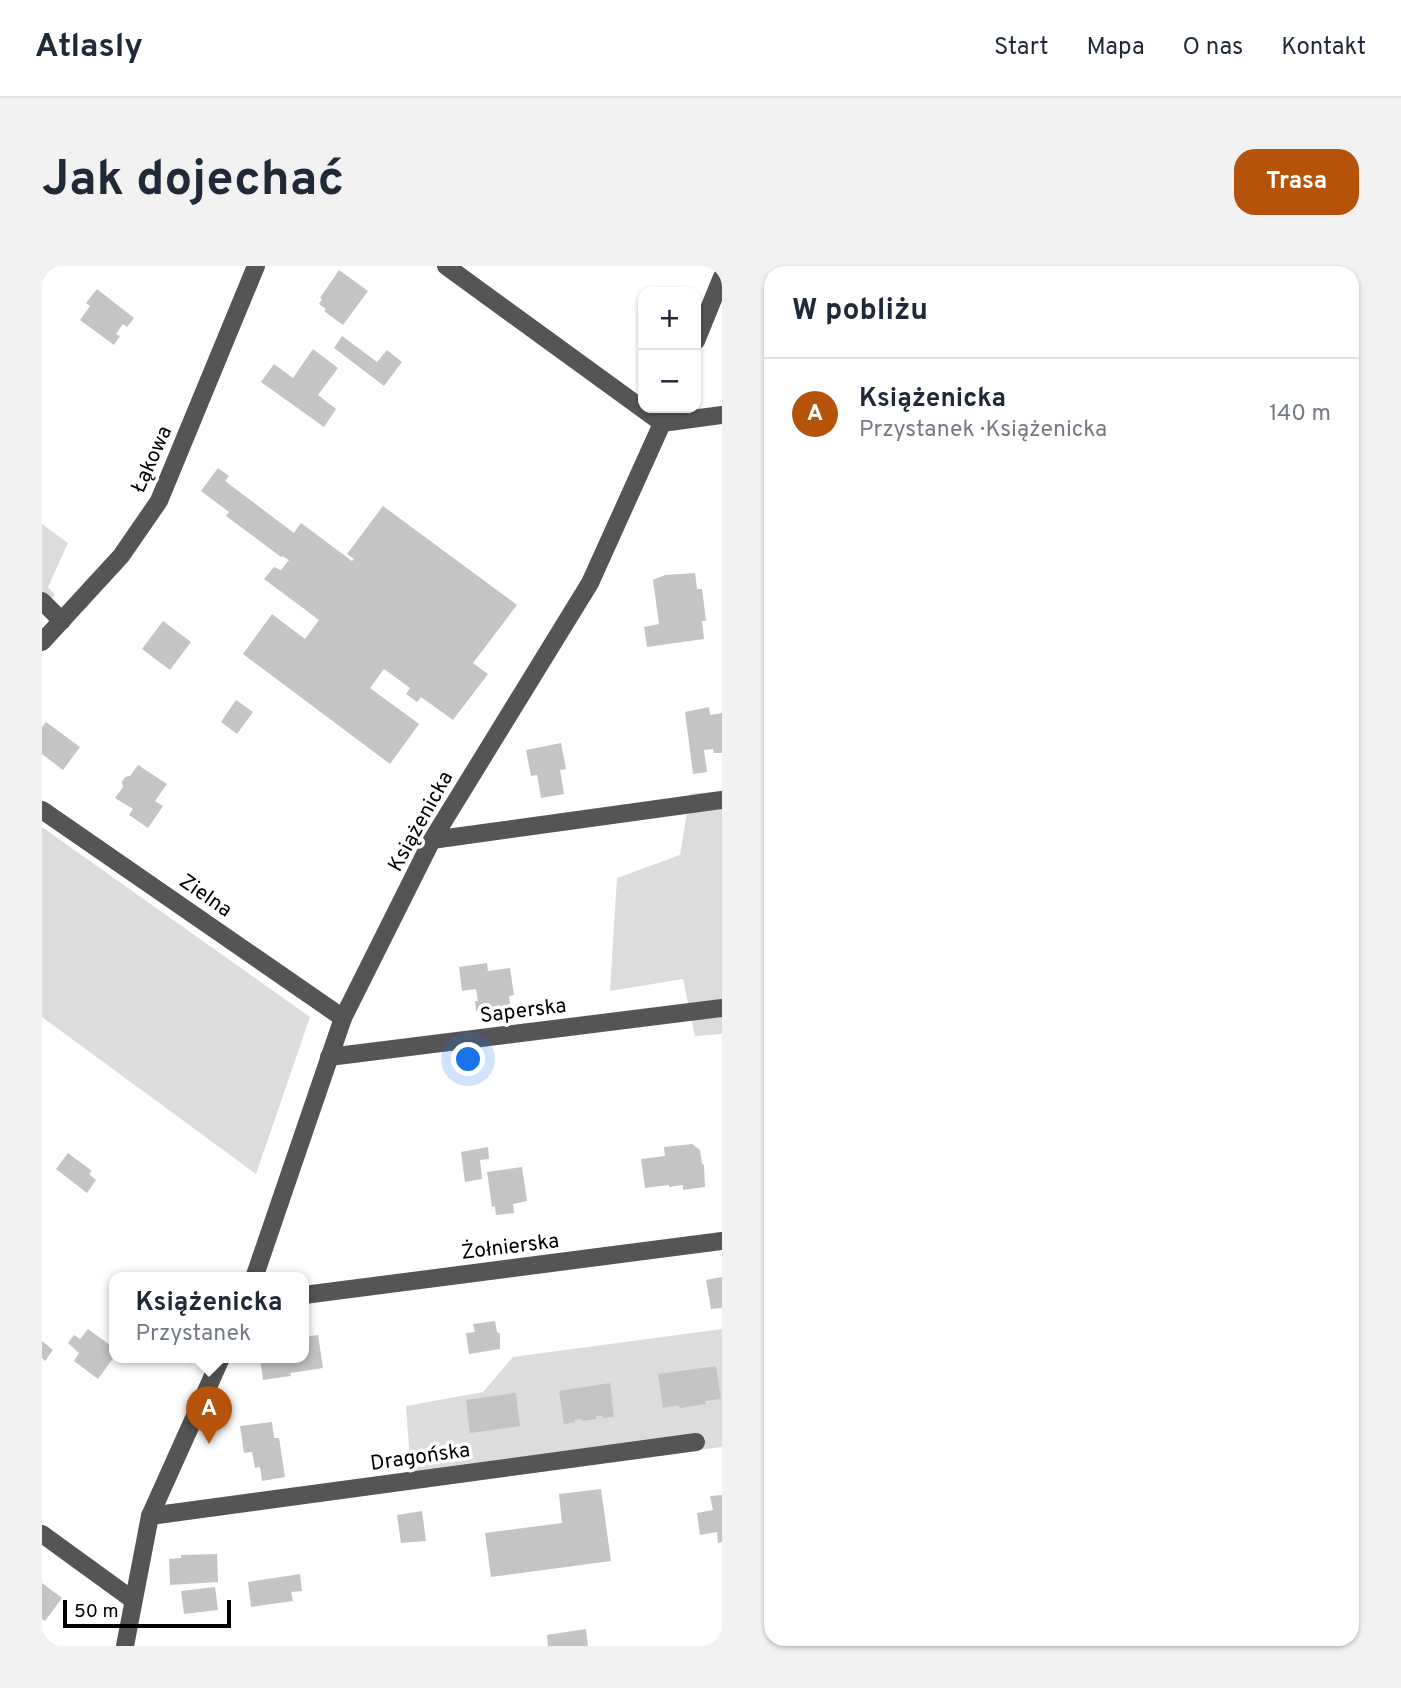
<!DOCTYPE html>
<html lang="pl">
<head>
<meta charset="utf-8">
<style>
  body { margin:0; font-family:Overpass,sans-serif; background:#f2f2f3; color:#1f2937 }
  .controls { position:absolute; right:21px; top:21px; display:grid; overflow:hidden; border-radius:14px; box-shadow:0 2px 5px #0004 }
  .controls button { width:63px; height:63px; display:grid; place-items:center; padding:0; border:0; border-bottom:2px solid #e0e1e3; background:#fff; color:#1f2937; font:35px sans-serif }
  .scale { position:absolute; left:21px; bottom:18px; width:168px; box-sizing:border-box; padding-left:7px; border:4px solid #000; border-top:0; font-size:19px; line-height:24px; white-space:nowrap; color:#000; -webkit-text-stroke:5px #fff; paint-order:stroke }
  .you { position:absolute; left:427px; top:794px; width:24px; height:24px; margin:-18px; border:5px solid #fff; border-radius:50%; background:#1a73e8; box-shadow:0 0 0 10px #1a73e833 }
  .badge { display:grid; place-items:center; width:46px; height:46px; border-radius:50%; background:#b45309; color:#fff; font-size:23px; font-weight:700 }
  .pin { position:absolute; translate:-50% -58px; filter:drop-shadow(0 2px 4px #0008) }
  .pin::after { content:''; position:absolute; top:37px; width:24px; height:21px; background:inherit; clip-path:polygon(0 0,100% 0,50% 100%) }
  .popup { position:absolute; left:67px; top:1006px; width:200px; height:91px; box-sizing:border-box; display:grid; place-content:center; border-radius:14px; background:#fff; filter:drop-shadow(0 2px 5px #0005); font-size:23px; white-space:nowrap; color:#747a83 }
  .popup b { font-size:26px; color:#1f2937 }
  .popup::after { content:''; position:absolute; left:50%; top:100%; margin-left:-14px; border:14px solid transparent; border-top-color:#fff }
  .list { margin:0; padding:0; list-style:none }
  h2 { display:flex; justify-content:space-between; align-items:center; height:91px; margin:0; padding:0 28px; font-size:30px }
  h2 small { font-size:23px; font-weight:400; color:#747a83 }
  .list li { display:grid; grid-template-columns:46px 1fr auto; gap:21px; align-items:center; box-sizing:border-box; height:112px; padding:0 28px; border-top:2px solid #e0e1e3 }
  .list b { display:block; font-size:26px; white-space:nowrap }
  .list p { margin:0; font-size:23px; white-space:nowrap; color:#747a83 }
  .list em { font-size:23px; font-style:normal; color:#747a83 }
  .map { position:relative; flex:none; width:680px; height:1380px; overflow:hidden; border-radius:21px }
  header { display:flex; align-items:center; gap:42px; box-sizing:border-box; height:98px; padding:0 35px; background:#fff; border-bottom:2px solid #e0e1e3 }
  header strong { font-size:33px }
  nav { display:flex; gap:38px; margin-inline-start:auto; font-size:24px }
  .intro { display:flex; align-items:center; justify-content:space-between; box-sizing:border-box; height:168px; padding:0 42px }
  h1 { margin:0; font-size:49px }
  .button { padding:18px 32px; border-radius:21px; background:#b45309; color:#fff; font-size:24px; font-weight:700 }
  main { display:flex; gap:42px; padding:0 42px }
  aside { flex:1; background:#fff; border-radius:21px; box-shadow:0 2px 5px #0004 }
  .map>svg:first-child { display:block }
  .green { fill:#dcdcdc }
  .building { fill:#c4c4c4 }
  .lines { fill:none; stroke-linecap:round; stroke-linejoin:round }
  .minor { stroke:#555; stroke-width:18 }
  .labels { text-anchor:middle; stroke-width:7; stroke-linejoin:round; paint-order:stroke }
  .street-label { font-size:21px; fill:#000; stroke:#fff }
</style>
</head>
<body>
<header>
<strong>Atlasly</strong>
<nav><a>Start</a><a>Mapa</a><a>O nas</a><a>Kontakt</a></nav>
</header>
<div class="intro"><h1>Jak dojechać</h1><a class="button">Trasa</a></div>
<main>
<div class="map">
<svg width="680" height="1380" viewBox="0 0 680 1380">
  <rect width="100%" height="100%" fill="#fff"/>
  <g class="green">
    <polygon points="0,258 26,277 6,321 13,329 0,343"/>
    <polygon points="680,525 680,768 653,770 641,713 568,725 575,612 638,589 648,528"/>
    <polygon points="0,561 268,751 214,908 0,751"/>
    <polygon points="680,1063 680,1181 370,1222 364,1140 441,1126 471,1091"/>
  </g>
  <g class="building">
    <polygon points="297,4 326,25 301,59 282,45 284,43 277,38 280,33 278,32"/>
    <polygon points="55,23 92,52 85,61 81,58 74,68 78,70 72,79 38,54 48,40 44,37"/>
    <polygon points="300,70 335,96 345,84 360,96 342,120 292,82"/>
    <polygon points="271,83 296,102 276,129 294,143 282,161 219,116 232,98 251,112"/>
    <polygon points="176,202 187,210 183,215 252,267 259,257 310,295 312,293 305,288 341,240 475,339 431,397 446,408 411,454 379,431 375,436 364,428 368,422 342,403 328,422 377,458 348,498 201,388 230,348 263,373 277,354 222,313 232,301 239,304 247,294 240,290 239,291 184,250 187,246 159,225"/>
    <polygon points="653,307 655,323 660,323 664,355 660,355 662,373 605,381 602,361 617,358 611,314 623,309"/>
    <polygon points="121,355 149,376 128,404 100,383"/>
    <polygon points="194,434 211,446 195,468 179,456"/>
    <polygon points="667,441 668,449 680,447 680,487 672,487 671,483 662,484 665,506 651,508 643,446"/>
    <polygon points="4,456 38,481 21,504 0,488 0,461"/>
    <polygon points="519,477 524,503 518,504 522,528 499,532 495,509 489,510 484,484"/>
    <polygon points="96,499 125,518 113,535 121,540 106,562 87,549 91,543 73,532 81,521 80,516 83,511 88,510"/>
    <polygon points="445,697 446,705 468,702 472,729 467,730 469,744 447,747 447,743 434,745 433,735 436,735 434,723 420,725 417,701"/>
    <polygon points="650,878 658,884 660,898 662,899 663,921 641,924 641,919 627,921 627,919 603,922 599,893 623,890 622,881"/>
    <polygon points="446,881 447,893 438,894 440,913 423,916 419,886"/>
    <polygon points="26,887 50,905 47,908 54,914 45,927 14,903"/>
    <polygon points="480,901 485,935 471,938 472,947 454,949 453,940 450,941 445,906"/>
    <polygon points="680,1011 680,1042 669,1043 664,1014"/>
    <polygon points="453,1055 455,1066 458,1068 458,1083 427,1088 424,1067 433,1066 431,1058"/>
    <polygon points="46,1063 72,1082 72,1091 56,1113 32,1095 37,1087 26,1077 32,1069 38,1073"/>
    <polygon points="276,1069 281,1102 248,1107 249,1110 221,1114 218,1092 262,1092 262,1071"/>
    <polygon points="0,1075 11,1084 3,1095 0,1092"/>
    <polygon points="674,1100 679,1133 663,1135 664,1138 638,1142 637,1139 621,1142 616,1108"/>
    <polygon points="568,1117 572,1151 561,1152 561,1150 554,1150 555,1153 540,1155 540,1153 533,1154 533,1156 522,1158 517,1125"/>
    <polygon points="474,1127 478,1160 428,1167 424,1134"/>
    <polygon points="230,1156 232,1172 237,1172 243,1211 220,1215 218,1201 213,1202 210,1186 202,1187 198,1160"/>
    <polygon points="559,1223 569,1295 449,1311 443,1267 520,1257 517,1228"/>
    <polygon points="680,1229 680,1276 676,1277 675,1266 658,1269 655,1247 671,1244 668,1230"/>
    <polygon points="380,1245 384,1275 359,1277 355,1249"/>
    <polygon points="175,1288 176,1316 128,1319 127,1293 139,1292 139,1289"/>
    <polygon points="258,1308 260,1325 249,1326 251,1335 209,1341 206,1316"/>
    <polygon points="0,1317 20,1332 3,1355 0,1353"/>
    <polygon points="173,1321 176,1344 142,1348 139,1325"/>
    <polygon points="544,1363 546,1380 506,1380 505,1369"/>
  </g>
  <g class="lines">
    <g class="minor">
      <polyline points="404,0 620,157 680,149"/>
      <polyline points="654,75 680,11"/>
      <polyline points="0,335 20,355"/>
      <polyline points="0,376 79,290 117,235 214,0"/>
      <polyline points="0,544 301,752"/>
      <polyline points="390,574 680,534"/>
      <polyline points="287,791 680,742"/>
      <polyline points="212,1012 301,752 390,574 548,317 627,142"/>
      <polyline points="262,1029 680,975"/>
      <polyline points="108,1250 654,1176"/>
      <polyline points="0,1268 91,1334"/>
      <polyline points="83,1380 108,1250 179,1092"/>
    </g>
  </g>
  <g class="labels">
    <g class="street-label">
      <text transform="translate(109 193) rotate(-66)" y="7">Łąkowa</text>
      <text transform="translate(378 555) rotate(-61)" y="7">Książenicka</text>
      <text transform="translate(164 629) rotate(35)" y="7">Zielna</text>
      <text transform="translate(481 744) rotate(-7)" y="7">Saperska</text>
      <text transform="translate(468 980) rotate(-7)" y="7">Żołnierska</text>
      <text transform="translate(378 1190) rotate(-8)" y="7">Dragońska</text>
    </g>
  </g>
</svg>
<div class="controls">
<button>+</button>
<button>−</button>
</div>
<div class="scale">50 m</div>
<div class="you"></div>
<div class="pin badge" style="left:167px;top:1178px">A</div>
<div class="popup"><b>Książenicka</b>Przystanek</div>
</div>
<aside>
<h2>W pobliżu<small></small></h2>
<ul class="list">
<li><span class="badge">A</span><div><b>Książenicka</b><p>Przystanek · Książenicka</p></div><em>140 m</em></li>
</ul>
</aside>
</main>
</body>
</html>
